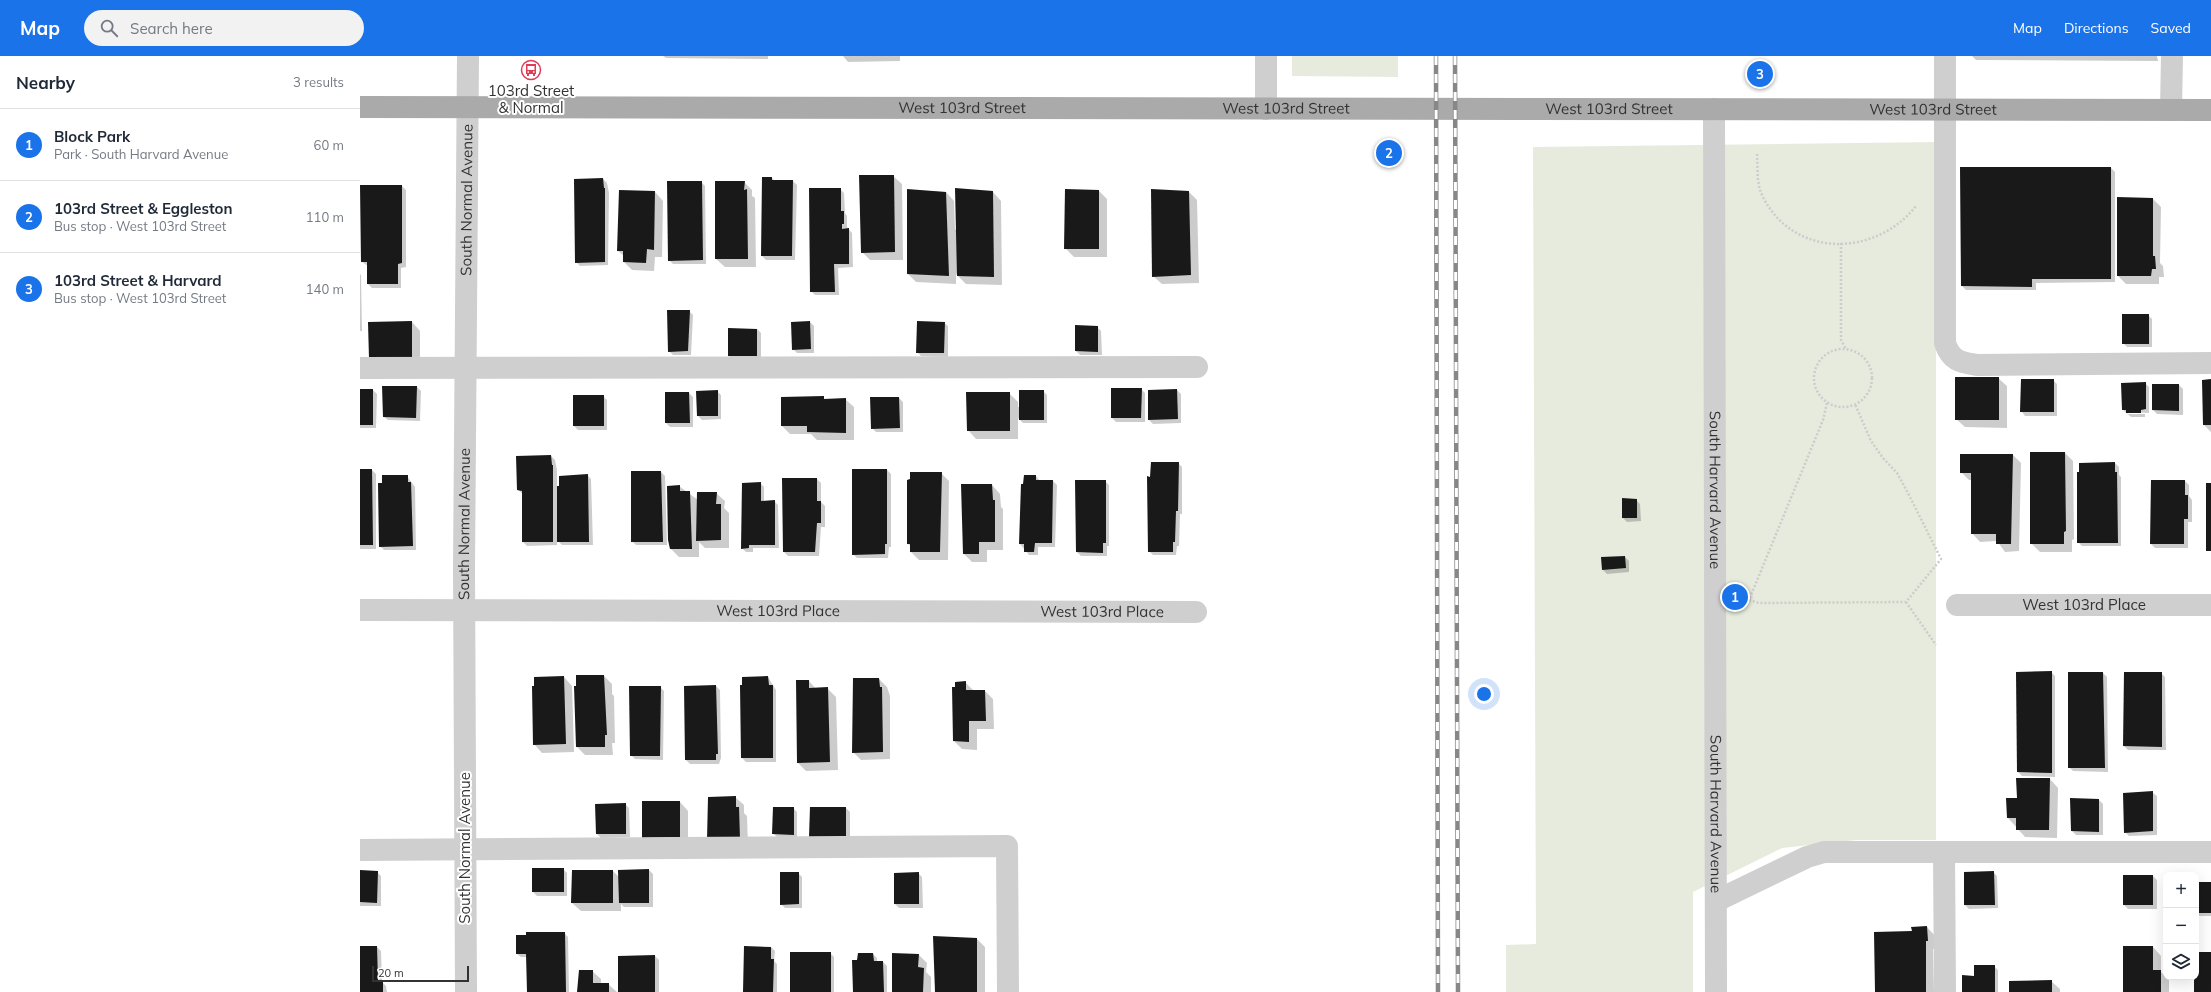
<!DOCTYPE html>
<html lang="en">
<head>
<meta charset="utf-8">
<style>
  body { margin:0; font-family:Mulish,sans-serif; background:#f2f2f3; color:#1f2937 }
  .controls { position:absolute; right:12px; bottom:12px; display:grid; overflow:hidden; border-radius:8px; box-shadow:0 4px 16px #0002 }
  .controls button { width:36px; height:36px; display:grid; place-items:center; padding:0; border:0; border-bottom:1px solid #e0e1e3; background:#fff; color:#1f2937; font:20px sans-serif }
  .scale { position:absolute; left:12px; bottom:10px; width:97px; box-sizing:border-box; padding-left:4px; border:2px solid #323232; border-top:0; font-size:11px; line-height:14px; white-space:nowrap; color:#323232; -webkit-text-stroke:3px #fff; paint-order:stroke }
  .you { position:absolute; left:1124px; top:638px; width:14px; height:14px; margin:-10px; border:3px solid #fff; border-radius:50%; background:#1a73e8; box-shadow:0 0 0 6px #1a73e833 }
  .badge { display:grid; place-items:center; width:26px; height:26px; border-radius:50%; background:#1a73e8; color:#fff; font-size:13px; font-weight:700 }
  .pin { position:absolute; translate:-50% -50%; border:2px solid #fff; box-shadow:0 1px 4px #0006 }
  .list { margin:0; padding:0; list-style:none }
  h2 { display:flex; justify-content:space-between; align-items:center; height:52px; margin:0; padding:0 16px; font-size:17px }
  h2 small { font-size:13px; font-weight:400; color:#747a83 }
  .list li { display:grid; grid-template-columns:26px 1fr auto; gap:12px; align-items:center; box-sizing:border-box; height:72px; padding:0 16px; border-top:1px solid #e0e1e3 }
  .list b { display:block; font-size:15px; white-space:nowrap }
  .list p { margin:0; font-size:13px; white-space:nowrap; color:#747a83 }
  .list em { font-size:13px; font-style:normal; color:#747a83 }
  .icon { flex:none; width:22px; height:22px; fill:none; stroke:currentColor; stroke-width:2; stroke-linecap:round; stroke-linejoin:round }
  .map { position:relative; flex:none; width:1851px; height:936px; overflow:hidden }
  header { display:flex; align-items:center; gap:24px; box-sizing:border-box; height:56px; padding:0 20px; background:#1a73e8; color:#fff }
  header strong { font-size:19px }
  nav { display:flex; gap:22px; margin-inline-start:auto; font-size:14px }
  .search { width:280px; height:36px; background:#f2f2f3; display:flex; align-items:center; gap:10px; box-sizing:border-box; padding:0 14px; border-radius:22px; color:#747a83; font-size:15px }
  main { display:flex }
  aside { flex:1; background:#fff }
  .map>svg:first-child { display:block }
  .green { fill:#e6ebde }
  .shadow { fill:#0003 }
  .building { fill:#191919 }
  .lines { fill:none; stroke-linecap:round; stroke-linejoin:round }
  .path { stroke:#ccc; stroke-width:2.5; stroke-dasharray:2 2; stroke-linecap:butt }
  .minor { stroke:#cfcfcf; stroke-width:22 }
  .major { stroke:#aaa; stroke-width:22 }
  .rail-casing { stroke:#878787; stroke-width:4.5 }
  .rail { stroke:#fff; stroke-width:3; stroke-dasharray:9; stroke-linecap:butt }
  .labels { text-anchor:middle; stroke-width:4; stroke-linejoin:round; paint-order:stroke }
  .poi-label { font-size:15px; fill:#323232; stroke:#fff }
  .street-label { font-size:15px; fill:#323232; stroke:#fff }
</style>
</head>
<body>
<header>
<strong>Map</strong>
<div class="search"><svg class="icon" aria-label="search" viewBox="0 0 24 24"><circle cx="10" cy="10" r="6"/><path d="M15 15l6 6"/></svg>Search here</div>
<nav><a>Map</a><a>Directions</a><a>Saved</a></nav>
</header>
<main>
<aside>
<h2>Nearby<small>3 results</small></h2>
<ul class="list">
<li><span class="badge">1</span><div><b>Block Park</b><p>Park · South Harvard Avenue</p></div><em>60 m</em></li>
<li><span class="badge">2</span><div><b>103rd Street &amp; Eggleston</b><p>Bus stop · West 103rd Street</p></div><em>110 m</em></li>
<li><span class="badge">3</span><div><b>103rd Street &amp; Harvard</b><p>Bus stop · West 103rd Street</p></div><em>140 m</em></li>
</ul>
</aside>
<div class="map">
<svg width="1851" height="936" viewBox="0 0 1851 936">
  <rect width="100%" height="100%" fill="#fff"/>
  <g class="green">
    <polygon points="932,0 1038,0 1038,21 932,20"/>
    <polygon points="1576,86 1576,784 1496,784 1422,792 1333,836 1333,936 1146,936 1146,889 1176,888 1173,91"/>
  </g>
  <g class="shadow">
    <polygon points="303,0 408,0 408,3 306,2"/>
    <polygon points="483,0 540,0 540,5 488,6"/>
    <polygon points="1612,0 1797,0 1798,5 1616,4"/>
    <polygon points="1751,112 1755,116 1755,226 1676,227 1676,234 1606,234 1602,230"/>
    <polygon points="533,120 542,128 543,204 510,204 502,196"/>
    <polygon points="412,122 415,125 433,125 437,129 435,204 406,204 402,200"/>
    <polygon points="243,123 247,127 249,137 248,209 220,210 216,206"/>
    <polygon points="341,126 345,130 346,208 313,208 309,204"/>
    <polygon points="384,126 392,134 392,140 395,142 396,211 365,211 356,203"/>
    <polygon points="42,130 46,134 46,211 41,212 41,232 12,232 8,228 8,210 2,206"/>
    <polygon points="480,133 484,137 485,157 487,160 487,171 492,177 493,211 478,212 479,239 455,239 451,235"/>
    <polygon points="548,134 586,136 594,145 595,174 633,136 641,145 642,229 606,228 596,218 596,228 556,226 548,218"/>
    <polygon points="792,134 829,136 837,144 839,227 802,228 793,220"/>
    <polygon points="739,135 747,143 747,201 714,201 705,192"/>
    <polygon points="295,136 303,145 302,201 295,201 294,215 272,214 264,206 264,200 258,195"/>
    <polygon points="1793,143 1801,151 1800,207 1803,210 1804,221 1799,221 1799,228 1766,228 1758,220"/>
    <polygon points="0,218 1,219 2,275 0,275"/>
    <polygon points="329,255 333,259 331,299 313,299 309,295"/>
    <polygon points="1788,259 1792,263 1792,291 1767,291 1763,287"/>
    <polygon points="52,266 60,275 60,312 18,311"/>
    <polygon points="450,266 454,270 454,297 437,297 433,293"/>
    <polygon points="584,267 588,270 588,301 561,300 557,296"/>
    <polygon points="737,271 741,275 742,299 720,299 716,295"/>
    <polygon points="397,273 401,277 401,304 373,304 369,300"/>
    <polygon points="1638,322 1647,330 1647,372 1605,371 1596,363"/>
    <polygon points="1693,324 1697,328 1697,360 1665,360 1662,356"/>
    <polygon points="1851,324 1851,376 1844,369 1843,325"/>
    <polygon points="1785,327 1789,331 1789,357 1766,356 1768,358 1785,358 1785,361 1771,361 1763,354"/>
    <polygon points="1793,329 1819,329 1823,333 1823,359 1797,358 1793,354"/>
    <polygon points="57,331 61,335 60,365 28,364 24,361"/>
    <polygon points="781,333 785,337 785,366 756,366 752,362"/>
    <polygon points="0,334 13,334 17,338 16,372 0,372"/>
    <polygon points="817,334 821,338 821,367 793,368 789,364"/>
    <polygon points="357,335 361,339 361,363 342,364 338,360 337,336"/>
    <polygon points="683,335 687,339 687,367 663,367 658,362 658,383 616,383 608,374 649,337 658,346 658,351 660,351"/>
    <polygon points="306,337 329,337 333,341 333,371 310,371 306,367"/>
    <polygon points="243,340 247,344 247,374 218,374 214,370"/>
    <polygon points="463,341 466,344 485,343 494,351 494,384 457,384 451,378 430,378 422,370"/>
    <polygon points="539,342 543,346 543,376 516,376 512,372"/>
    <polygon points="1671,397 1705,397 1713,405 1714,483 1712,484 1712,496 1680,496 1671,487"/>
    <polygon points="1653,399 1661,407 1659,495 1645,496 1637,485 1620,486 1612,477 1612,424 1609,424 1601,416"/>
    <polygon points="191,400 195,404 197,414 197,431 227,419 231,423 233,489 202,489 197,484 197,489 167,490 163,486 163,438 158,434"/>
    <polygon points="818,407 822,411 822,458 820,458 819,490 817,490 816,499 793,499 789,495 791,422"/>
    <polygon points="1755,407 1759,411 1759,419 1761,421 1761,490 1722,490 1718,486 1720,408"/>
    <polygon points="0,414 12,414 16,418 16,493 0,493"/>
    <polygon points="527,414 531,418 531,491 529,491 528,502 497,502 493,498"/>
    <polygon points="301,416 305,420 307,489 276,489 272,485"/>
    <polygon points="581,417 589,425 588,504 559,504 551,496 551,490 548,488"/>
    <polygon points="47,420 55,431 56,494 24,494 20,490 23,428"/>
    <polygon points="676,420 680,425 693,425 697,429 695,491 678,491 678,499 669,499 660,488 664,429"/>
    <polygon points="457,423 461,427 461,446 465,450 465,471 461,471 459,500 428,500 424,496"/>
    <polygon points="745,425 749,429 749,490 747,490 747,500 721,500 717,496"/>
    <polygon points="1792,425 1825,425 1829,429 1829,440 1832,444 1832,466 1828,466 1828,492 1795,492 1791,488"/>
    <polygon points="400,427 404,431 404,446 414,445 418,449 419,492 393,492 393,496 386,496 382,492"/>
    <polygon points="632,429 640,438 641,451 643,453 643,494 627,494 627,506 612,506 604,498"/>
    <polygon points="319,430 338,444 356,437 365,445 364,452 369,457 369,492 345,492 339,486 339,501 319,501 311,493"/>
    <polygon points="1276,444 1280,448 1281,465 1267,466 1263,462"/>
    <polygon points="1265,501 1269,505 1269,516 1247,518 1243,514"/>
    <polygon points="1691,616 1695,620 1695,721 1662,720 1658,716"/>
    <polygon points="1743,617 1747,621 1748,716 1713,715 1709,711"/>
    <polygon points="1801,617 1805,621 1806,694 1768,694 1764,690"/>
    <polygon points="244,620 252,628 252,638 254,640 255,687 252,687 253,699 225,699 217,691"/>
    <polygon points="204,621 212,630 214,696 182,697 174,688"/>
    <polygon points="408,621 416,634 416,706 386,706 382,702"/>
    <polygon points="519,623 527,631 530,640 530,703 501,704 493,696"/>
    <polygon points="449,625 456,633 467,632 476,641 478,714 446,715 438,707"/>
    <polygon points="605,626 614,635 625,635 633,643 634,673 617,673 617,694 602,693 594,685"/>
    <polygon points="356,630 360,634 361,702 359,708 330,708 326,704 325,631"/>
    <polygon points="300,631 304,635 303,704 275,703 271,699"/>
    <polygon points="1657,723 1690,723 1698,732 1697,782 1665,781 1648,762 1658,743"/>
    <polygon points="1793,737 1797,740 1797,779 1769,780 1765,776"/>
    <polygon points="375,741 384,749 384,757 387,760 388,791 356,791"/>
    <polygon points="1711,743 1739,744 1743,748 1743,779 1716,779 1712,775"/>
    <polygon points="320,746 328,755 328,789 283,782"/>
    <polygon points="265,748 269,752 270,781 241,782 237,778 236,749"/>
    <polygon points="433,752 437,756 437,782 417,781 413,777"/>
    <polygon points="486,752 490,756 490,785 454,785"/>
    <polygon points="203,813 207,817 207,840 177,840 173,836"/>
    <polygon points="289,814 293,818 293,851 264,851 261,848 261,855 221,855 212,847 253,815 259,821"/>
    <polygon points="0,815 17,816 21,820 21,850 0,850"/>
    <polygon points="1633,816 1637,820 1638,852 1609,853 1605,849"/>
    <polygon points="438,817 442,821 442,852 425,852 421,848"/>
    <polygon points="558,817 562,821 563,852 539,852 535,848"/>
    <polygon points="1793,820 1797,824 1797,853 1768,853 1764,849"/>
    <polygon points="1836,827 1851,827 1851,860 1839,860 1836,857"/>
    <polygon points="1567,871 1575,880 1575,893 1573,893 1574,936 1516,936 1553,876"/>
    <polygon points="204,877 208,881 209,936 168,936 168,901 161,901 157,898"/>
    <polygon points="617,883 625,891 625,936 576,936"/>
    <polygon points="0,891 17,891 21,895 22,926 26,930 27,936 0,936"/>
    <polygon points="411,891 415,895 414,905 417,908 417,936 384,936"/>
    <polygon points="1764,891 1793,891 1801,900 1801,916 1809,923 1809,936 1764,936"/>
    <polygon points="470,897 474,901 474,936 431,936"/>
    <polygon points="513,898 517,902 517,906 523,906 527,910 527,936 494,936 498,905"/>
    <polygon points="559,899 567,907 566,916 571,921 571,936 533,936"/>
    <polygon points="295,900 299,904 299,936 259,936"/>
    <polygon points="1634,910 1638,914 1638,936 1603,936 1615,921"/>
    <polygon points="232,915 241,923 241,928 248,928 257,936 218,936"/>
    <polygon points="1691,925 1700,933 1700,936 1650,936"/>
  </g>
  <g class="building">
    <polygon points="1600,111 1751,111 1751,223 1672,223 1672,231 1601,230"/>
    <polygon points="499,119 534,119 535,196 501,197"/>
    <polygon points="402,121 412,121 412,124 433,124 432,200 401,200"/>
    <polygon points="243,122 244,132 245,132 245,206 215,207 214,123"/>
    <polygon points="307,125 342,125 343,204 308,205"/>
    <polygon points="355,125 385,125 384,134 387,133 388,203 355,203"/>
    <polygon points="0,129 42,129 42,207 38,208 38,228 7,228 7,206 1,206"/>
    <polygon points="449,132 481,132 481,155 484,155 484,168 482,168 482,173 489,172 489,208 474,208 475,236 450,236"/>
    <polygon points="595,132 633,135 634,221 597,220"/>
    <polygon points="547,133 586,136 589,220 547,218"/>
    <polygon points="705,133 739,134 739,193 704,193"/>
    <polygon points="791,133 829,135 831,219 792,221"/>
    <polygon points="259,134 295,135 294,194 287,193 286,207 263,206 263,195 257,195"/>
    <polygon points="1757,141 1793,142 1793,200 1795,200 1796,213 1792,213 1791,220 1757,220"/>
    <polygon points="307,254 330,254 328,295 308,296"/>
    <rect x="1762" y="258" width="27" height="30"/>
    <polygon points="52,265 52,304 9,303 8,266"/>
    <polygon points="450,265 451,293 432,294 431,266"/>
    <polygon points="557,265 585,266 584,297 556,297"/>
    <polygon points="715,269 738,270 738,296 715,295"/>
    <polygon points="368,272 397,273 397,300 368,300"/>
    <rect x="1595" y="321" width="44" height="43"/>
    <polygon points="1661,323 1694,323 1694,356 1660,356"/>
    <polygon points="1851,323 1851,369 1843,369 1842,324"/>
    <polygon points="1786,326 1786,353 1781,354 1781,357 1766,357 1766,354 1762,354 1761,327"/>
    <polygon points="1792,328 1819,328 1819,355 1792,354"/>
    <polygon points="22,330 57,330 56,362 23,361"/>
    <polygon points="751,332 782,332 781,362 751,362"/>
    <rect x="0" y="333" width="13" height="36"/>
    <polygon points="817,333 818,363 788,364 788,334"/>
    <polygon points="358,334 358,360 337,360 336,335"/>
    <rect x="659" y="334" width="25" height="30"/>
    <polygon points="305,336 329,336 330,367 305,367"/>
    <polygon points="606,336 650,336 650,375 607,375"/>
    <rect x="213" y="339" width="31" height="31"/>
    <polygon points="464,340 464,343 486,342 486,377 447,376 447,370 421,370 421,341"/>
    <polygon points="510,341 539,341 540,372 511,373"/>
    <polygon points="1670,396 1705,396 1706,475 1704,476 1704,488 1670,488"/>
    <polygon points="1600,398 1653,398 1651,488 1636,488 1636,478 1611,478 1611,417 1600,417"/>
    <polygon points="191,399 192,409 193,409 193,486 162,486 162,435 157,434 156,400"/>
    <polygon points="791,406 819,406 818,455 816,455 815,486 813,486 813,496 788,496 787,420 790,421"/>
    <polygon points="1755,406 1755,416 1757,416 1758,487 1717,487 1717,416 1719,416 1719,407"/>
    <polygon points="0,413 12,413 13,489 0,489"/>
    <polygon points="492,413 527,413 527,488 525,488 525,498 492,499"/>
    <polygon points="271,415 301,415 303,486 271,486"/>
    <polygon points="550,416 582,416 580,496 550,496 550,488 547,488 547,424 550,423"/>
    <polygon points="228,418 229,486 197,486 197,430 199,430 199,420"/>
    <polygon points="22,419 48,419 48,426 51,426 53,490 19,491 18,427 22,427"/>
    <polygon points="664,419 676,419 676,424 693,424 692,487 675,487 674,496 664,496 664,488 659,488 661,428 663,428"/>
    <polygon points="422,422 457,422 457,445 461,445 461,467 457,467 455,496 423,496"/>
    <polygon points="715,424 746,424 746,487 743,487 743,497 716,496"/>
    <polygon points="1791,424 1825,424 1825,439 1828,439 1828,463 1824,463 1824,488 1790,488"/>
    <polygon points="401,426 401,445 415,444 415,489 389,489 389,492 381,493 382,427"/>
    <rect x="1846" y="427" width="5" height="68"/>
    <polygon points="601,428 632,428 633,444 635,444 635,486 619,486 619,498 603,498"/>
    <polygon points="320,429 320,435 330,435 332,493 310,493 308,484 307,430"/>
    <polygon points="337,436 357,436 356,448 361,448 361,484 336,485"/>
    <polygon points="1262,442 1277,443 1277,462 1262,462"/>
    <polygon points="1265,500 1266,512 1242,514 1241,501"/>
    <polygon points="1692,615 1692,717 1657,716 1656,616"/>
    <polygon points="1708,616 1743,616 1745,712 1708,712"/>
    <polygon points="1764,616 1802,616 1802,691 1763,690"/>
    <polygon points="216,619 244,619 247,679 245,679 245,691 216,691 214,630 216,630"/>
    <polygon points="204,620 206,688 173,689 172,630 174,630 174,621"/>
    <polygon points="408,620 409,629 413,629 413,702 381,702 380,629 382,629 382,621"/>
    <polygon points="493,622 519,622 520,631 522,631 523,696 492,697"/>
    <polygon points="436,624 449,624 449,632 468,631 470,706 437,707"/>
    <polygon points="606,625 606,634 625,634 626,665 609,665 609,686 593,685 592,631 595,631 595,626"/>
    <polygon points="356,629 358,698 356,698 356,704 325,704 324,630"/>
    <polygon points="269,630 301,630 300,700 270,700"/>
    <polygon points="1656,722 1690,722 1689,774 1656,774 1656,762 1647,762 1646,742 1657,742"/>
    <polygon points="1793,735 1793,775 1764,777 1763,737"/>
    <polygon points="376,740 376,751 379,751 380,783 347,784 348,741"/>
    <polygon points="1710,742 1739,743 1739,776 1711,775"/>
    <polygon points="282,745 320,745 320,781 282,782"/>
    <polygon points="266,747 266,778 236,778 235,748"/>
    <polygon points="413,751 434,751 434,779 412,778"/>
    <polygon points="450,751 486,751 486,781 449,781"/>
    <rect x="172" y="812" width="32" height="24"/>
    <polygon points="289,813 289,847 259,847 258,814"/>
    <polygon points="0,814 18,815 17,847 0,846"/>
    <polygon points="212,814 253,814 253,847 211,847"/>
    <polygon points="1634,815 1635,849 1604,849 1604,816"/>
    <polygon points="420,816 439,816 439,848 420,849"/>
    <polygon points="559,816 559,848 534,848 534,817"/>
    <rect x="1763" y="819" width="30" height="30"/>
    <rect x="1836" y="826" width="15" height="31"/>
    <polygon points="1567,870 1568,885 1566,885 1566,936 1515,936 1514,876 1552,875 1551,871"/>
    <polygon points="166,876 205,876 206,936 167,936 166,898 156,898 156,879 166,879"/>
    <polygon points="573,880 617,882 617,936 575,936"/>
    <polygon points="0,890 17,890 18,925 23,925 23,936 0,936"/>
    <polygon points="384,890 411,891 411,903 414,903 413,936 383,936"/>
    <polygon points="1763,890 1793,890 1793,914 1801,914 1801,936 1763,936"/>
    <rect x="430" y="896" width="41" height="40"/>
    <polygon points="1836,896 1851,896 1851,936 1834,936 1834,921 1836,921"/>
    <polygon points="498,897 513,897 514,905 523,905 524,936 493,936 492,904 497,904"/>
    <polygon points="532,897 559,898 558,911 564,912 563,936 532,936"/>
    <polygon points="295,899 295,936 258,936 258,900"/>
    <polygon points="1614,909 1635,909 1635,936 1602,936 1602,919 1614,920"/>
    <polygon points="219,914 233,914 233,927 249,927 249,936 217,936"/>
    <polygon points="1692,924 1692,936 1649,936 1649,925"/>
  </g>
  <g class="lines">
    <g class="path">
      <path d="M 1397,98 C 1398,112 1396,128 1403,141 C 1434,203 1516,201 1556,150"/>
      <polyline points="1481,187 1481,284 1486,293"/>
      <circle cx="1483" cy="322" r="29"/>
      <polyline points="1467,347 1463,364 1389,544 1399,547 1546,546 1581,503 1548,437 1537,417 1523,402 1511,385 1495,348"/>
      <polyline points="1546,546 1576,589"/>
    </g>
    <g class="minor">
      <path d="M 1585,0 L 1585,287 C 1591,305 1600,306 1617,309 L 1851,307"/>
      <polyline points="906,53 906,0"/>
      <path id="s1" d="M 1354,53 L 1356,936"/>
      <polyline points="1811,54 1812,0"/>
      <polyline points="0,312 837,311"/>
      <path id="s2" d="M 1597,549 L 1851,549"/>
      <path id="s3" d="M 0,554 L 836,556"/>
      <polyline points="0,794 647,790 648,936"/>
      <polyline points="1584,796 1585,936"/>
      <polyline points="1356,845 1447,801 1464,796 1851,796"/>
      <path id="s4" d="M 106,936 L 104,512 L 108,0"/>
    </g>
    <path class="major" id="s5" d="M 0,51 L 1851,54"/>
    <g class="rail-casing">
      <g id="rail">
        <polyline points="1076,0 1078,936"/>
        <polyline points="1095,0 1098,936"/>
      </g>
    </g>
    <use href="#rail" class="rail"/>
  </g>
  <defs>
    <g id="bus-ring" transform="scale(1)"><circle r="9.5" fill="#fff" stroke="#e13c57" stroke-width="1.5"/><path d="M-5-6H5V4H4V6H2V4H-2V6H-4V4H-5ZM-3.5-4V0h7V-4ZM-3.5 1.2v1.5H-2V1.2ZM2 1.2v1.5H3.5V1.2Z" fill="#e13c57"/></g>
  </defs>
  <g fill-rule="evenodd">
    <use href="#bus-ring" x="171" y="14"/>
  </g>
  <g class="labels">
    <g class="poi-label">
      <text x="171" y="40">103rd Street<tspan x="171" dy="17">&amp; Normal</tspan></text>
    </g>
    <g class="street-label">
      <text dy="5" stroke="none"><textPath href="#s5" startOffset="602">West 103rd Street</textPath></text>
      <text dy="5" stroke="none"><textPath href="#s5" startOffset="926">West 103rd Street</textPath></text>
      <text dy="5" stroke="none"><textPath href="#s5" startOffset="1249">West 103rd Street</textPath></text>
      <text dy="5" stroke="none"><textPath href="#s5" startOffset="1573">West 103rd Street</textPath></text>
      <text dy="5" stroke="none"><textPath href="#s4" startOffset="792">South Normal Avenue</textPath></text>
      <text dy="5" stroke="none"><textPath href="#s1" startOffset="381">South Harvard Avenue</textPath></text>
      <text dy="5" stroke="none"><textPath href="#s4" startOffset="468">South Normal Avenue</textPath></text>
      <text dy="5" stroke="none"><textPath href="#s2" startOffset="127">West 103rd Place</textPath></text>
      <text dy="5" stroke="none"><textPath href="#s3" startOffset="418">West 103rd Place</textPath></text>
      <text dy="5" stroke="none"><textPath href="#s3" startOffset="742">West 103rd Place</textPath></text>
      <text dy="5" stroke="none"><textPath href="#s1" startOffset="705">South Harvard Avenue</textPath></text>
      <text transform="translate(105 792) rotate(-90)" y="5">South Normal Avenue</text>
    </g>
  </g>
</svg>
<div class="controls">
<button>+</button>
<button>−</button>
<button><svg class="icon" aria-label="layers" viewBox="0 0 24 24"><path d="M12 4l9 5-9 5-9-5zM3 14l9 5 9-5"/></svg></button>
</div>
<div class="scale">20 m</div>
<div class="you"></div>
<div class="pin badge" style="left:1375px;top:541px">1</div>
<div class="pin badge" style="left:1029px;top:97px">2</div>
<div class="pin badge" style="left:1400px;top:18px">3</div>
</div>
</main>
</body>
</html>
